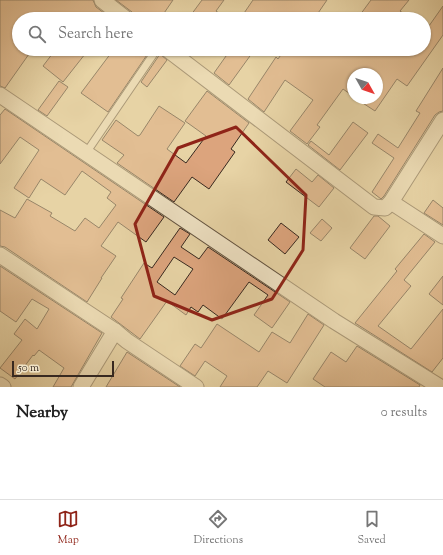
<!DOCTYPE html>
<html lang="en">
<head>
<meta charset="utf-8">
<style>
  body { margin:0; font-family:"Sorts Mill Goudy",serif; background:#f6f6f6; color:#222 }
  .compass { position:absolute; left:347px; top:68px; width:36px; height:36px; border-radius:50%; background:#fff; box-shadow:0 1px 3px #0004; rotate:130deg }
  .scale { position:absolute; left:12px; bottom:10px; width:102px; box-sizing:border-box; padding-left:4px; border:2px solid #382920; border-top:0; font-size:11px; line-height:14px; white-space:nowrap; color:#382920; -webkit-text-stroke:3px #efe2c4; paint-order:stroke }
  .list { margin:0; padding:0; list-style:none }
  h2 { display:flex; justify-content:space-between; align-items:center; height:52px; margin:0; padding:0 16px; font-size:17px }
  h2 small { font-size:13px; font-weight:400; color:#767676 }
  .icon { flex:none; width:22px; height:22px; fill:none; stroke:currentColor; stroke-width:2; stroke-linecap:round; stroke-linejoin:round }
  .map { position:relative; flex:none; width:443px; height:387px; overflow:hidden }
  .search { position:absolute; background:#fff; box-shadow:0 1px 3px #0004; left:12px; right:12px; top:12px; height:44px; display:flex; align-items:center; gap:10px; box-sizing:border-box; padding:0 14px; border-radius:22px; color:#767676; font-size:15px }
  .sheet { height:112px; background:#fff }
  nav { display:flex; justify-content:space-around; align-items:center; box-sizing:border-box; height:56px; border-top:1px solid #e0e0e0; background:#fff; font-size:11px; color:#767676 }
  nav a { display:grid; justify-items:center; gap:2px }
  nav .on { color:#8f2418 }
  .map>svg:first-child { display:block }
  .building { fill:#dca47d; stroke:#382920; fill-rule:evenodd }
  .lines { fill:none; stroke-linecap:round; stroke-linejoin:round }
  .lane-casing { stroke:#645441; stroke-width:9 }
  .street-casing { stroke:#645441; stroke-width:17 }
  .lane { stroke:#efe2c4; stroke-width:7 }
  .street { stroke:#efe2c4; stroke-width:15 }
  .marked { fill:none; stroke:#8f2418; stroke-width:3; stroke-linejoin:round }
</style>
</head>
<body>
<div class="map">
<svg width="443" height="387" viewBox="0 0 443 387">
  <rect width="100%" height="100%" fill="#e7d3a5"/>
  <filter id="stains"><feTurbulence type="fractalNoise" baseFrequency=".005" numOctaves="4"/><feColorMatrix values="0 0 0 0 .2 0 0 0 0 .09 0 0 0 0 .02 0 0 0 .5 -.17"/></filter>
  <radialGradient id="worn" r=".72"><stop offset=".6" stop-color="#630" stop-opacity="0"/><stop offset="1" stop-color="#630" stop-opacity=".3"/></radialGradient>
  <g class="building">
    <polygon points="0,0 93,0 96,7 112,19 19,19 19,49 22,49 29,54 5,88 0,86"/>
    <polygon points="116,0 173,0 160,19 137,19 132,12"/>
    <polygon points="202,0 224,0 216,11 227,19 188,19"/>
    <polygon points="253,0 327,0 314,19 240,19"/>
    <polygon points="371,0 409,0 400,11 411,19 357,19"/>
    <polygon points="443,6 443,35 407,86 397,79 375,111 355,98 377,98 377,74 353,74 353,96 343,89 317,125 320,127 307,144 290,131 313,100 285,80 264,112 248,99 276,57 278,59 285,49 399,49 408,55 413,49 424,49 424,33"/>
    <polygon points="56,49 89,49 63,82 43,66"/>
    <polygon points="114,49 151,49 108,112 81,93"/>
    <polygon points="231,49 255,49 229,85 214,73"/>
    <polygon points="160,54 167,60 147,87 141,82"/>
    <polygon points="443,68 443,111 439,112 435,115 384,196 381,199 372,192 394,158 372,143 378,134 398,148 420,113 416,111"/>
    <polygon points="59,81 68,87 47,116 38,110"/>
    <polygon points="207,91 249,123 231,149 235,152 209,189 192,177 174,202 117,163 124,155 102,140 116,120 138,136 140,135 159,106 185,123 167,149 186,163 206,136 185,121"/>
    <polygon points="5,109 164,217 146,242 118,222 101,246 116,256 101,278 102,278 87,302 5,247 0,246 0,210 15,218 27,199 52,213 50,216 75,231 85,218 99,228 116,205 107,198 111,192 82,171 65,195 41,179 29,198 14,188 39,150 20,137 0,164 0,115"/>
    <polygon points="353,122 368,133 340,170 308,145 311,141 329,155"/>
    <polygon points="296,169 312,182 318,175 334,188 319,207 286,182"/>
    <polygon points="433,200 443,208 443,225 424,213"/>
    <polygon points="374,216 378,216 390,226 365,259 350,248"/>
    <polygon points="322,219 332,228 321,241 310,233"/>
    <polygon points="281,223 299,237 285,254 268,240"/>
    <path d="M 180,228 L 190,234 L 181,247 L 199,259 L 208,247 L 290,302 L 272,328 L 254,315 L 268,295 L 249,282 L 222,319 L 203,305 L 198,312 L 191,307 L 186,315 L 167,301 L 140,339 L 111,317 L 123,299 L 121,298 L 144,263 L 152,268 ZM 174,257 L 193,269 L 175,295 L 157,282 Z"/>
    <polygon points="424,234 435,242 404,280 411,286 378,326 411,349 443,309 443,358 432,372 355,323 397,271 395,269"/>
    <polygon points="0,266 102,333 71,387 53,387 64,368 39,350 34,356 33,355 15,379 0,368 22,340 14,334 25,319 37,329 49,309 32,299 16,322 0,311"/>
    <polygon points="443,276 443,305 429,294"/>
    <polygon points="308,314 324,325 287,383 268,371 257,387 220,387 227,376 205,361 195,376 180,366 195,344 201,348 217,324 259,352 272,332 290,343"/>
    <polygon points="357,346 420,385 419,387 325,387 313,379 331,352 346,362"/>
    <polygon points="127,352 180,387 106,387"/>
  </g>
  <g class="lines">
    <g class="lane-casing">
      <polyline id="lane" points="86,153 157,49"/>
    </g>
    <g class="street-casing">
      <g id="street">
        <polyline points="102,0 126,19"/>
        <polyline points="167,49 374,207 385,208 391,202 443,120"/>
        <polyline points="0,95 334,321 440,387"/>
        <polyline points="391,202 443,236"/>
        <polyline points="0,255 115,331 127,341 196,387"/>
        <polyline points="0,385 3,387"/>
        <polyline points="81,387 115,331"/>
      </g>
    </g>
    <use href="#lane" class="lane"/>
    <use href="#street" class="street"/>
  </g>
  <path d="M0 0H443V387H0ZM 236,127 L 306,195 L 303,250 L 272,299 L 212,320 L 154,296 L 135,224 L 178,148 Z" fill="#e7d3a5" fill-opacity=".55" fill-rule="evenodd"/>
  <path class="marked" d="M 236,127 L 306,195 L 303,250 L 272,299 L 212,320 L 154,296 L 135,224 L 178,148 Z"/>
  <rect width="100%" height="100%" filter="url(#stains)"/>
  <rect width="100%" height="100%" fill="url(#worn)"/>
</svg>
<svg class="compass" viewBox="-18 -18 36 36"><path d="M0-13l5 13h-10z" fill="#e53935"/><path d="M0 13l5-13h-10z" fill="#767676"/></svg>
<div class="scale">50 m</div>
<div class="search"><svg class="icon" aria-label="search" viewBox="0 0 24 24"><circle cx="10" cy="10" r="6"/><path d="M15 15l6 6"/></svg>Search here</div>
</div>
<section class="sheet">
<h2>Nearby<small>0 results</small></h2>
<ul class="list">
</ul>
</section>
<nav>
<a class="on"><svg class="icon" aria-label="map" viewBox="0 0 24 24"><path d="M3 6l6-2 6 2 6-2v14l-6 2-6-2-6 2zM9 4v14M15 6v14"/></svg>Map</a>
<a><svg class="icon" aria-label="directions" viewBox="0 0 24 24"><path d="M12 3l9 9-9 9-9-9zM9 14v-3h6M13 9l2 2-2 2"/></svg>Directions</a>
<a><svg class="icon" aria-label="saved" viewBox="0 0 24 24"><path d="M7 4h10v16l-5-4-5 4z"/></svg>Saved</a>
</nav>
</body>
</html>
